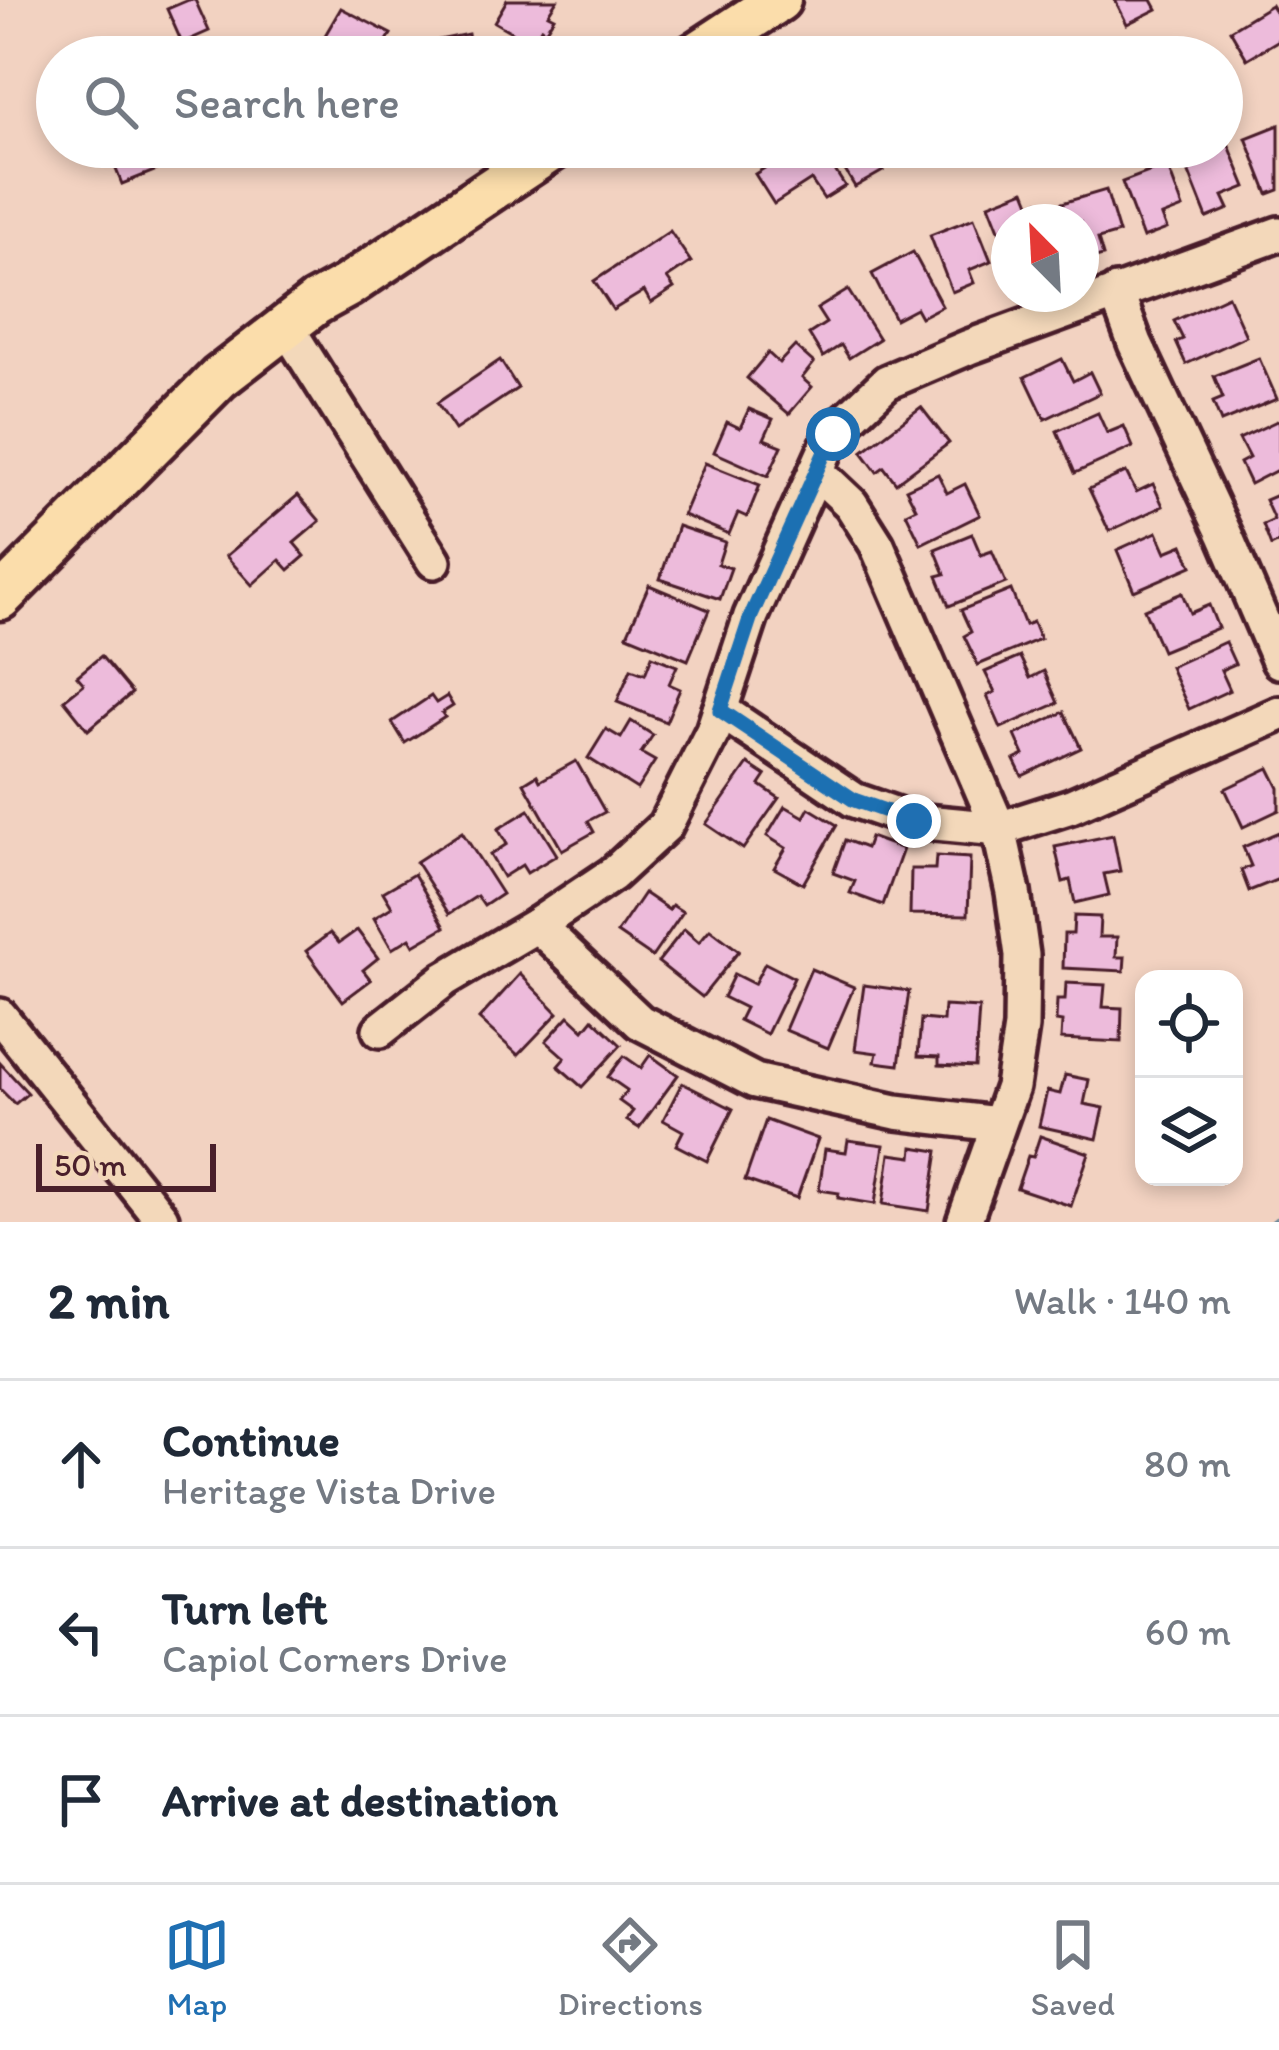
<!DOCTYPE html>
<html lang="en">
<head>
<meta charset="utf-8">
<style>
  body { margin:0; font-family:Itim,sans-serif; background:#f6f6f7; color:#1f2937 }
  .controls { position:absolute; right:36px; bottom:36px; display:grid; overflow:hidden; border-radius:24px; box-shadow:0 6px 18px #0003 }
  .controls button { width:108px; height:108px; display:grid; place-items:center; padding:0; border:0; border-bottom:3px solid #e0e1e3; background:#fff; color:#1f2937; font:60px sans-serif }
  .compass { position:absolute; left:991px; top:204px; width:108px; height:108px; border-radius:50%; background:#fff; box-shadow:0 6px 18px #0003; rotate:336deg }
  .scale { position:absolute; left:36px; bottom:30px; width:180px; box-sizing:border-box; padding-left:12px; border:6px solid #4a1f2b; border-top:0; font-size:33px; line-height:42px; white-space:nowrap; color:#4a1f2b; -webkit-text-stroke:9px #f3d8ba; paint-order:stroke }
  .stop { position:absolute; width:36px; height:36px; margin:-27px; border:9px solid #1f6fb2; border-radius:50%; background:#fff }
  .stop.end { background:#1f6fb2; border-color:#fff; box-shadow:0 3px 12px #0008 }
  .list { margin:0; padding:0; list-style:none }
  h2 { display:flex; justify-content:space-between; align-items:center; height:156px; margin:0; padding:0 48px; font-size:51px }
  h2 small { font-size:39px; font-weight:400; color:#747a83 }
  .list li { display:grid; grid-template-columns:78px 1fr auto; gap:36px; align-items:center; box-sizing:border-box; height:168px; padding:0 48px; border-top:3px solid #e0e1e3 }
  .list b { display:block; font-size:45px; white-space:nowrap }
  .list p { margin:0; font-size:39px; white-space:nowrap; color:#747a83 }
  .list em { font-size:39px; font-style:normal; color:#747a83 }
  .icon { flex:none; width:66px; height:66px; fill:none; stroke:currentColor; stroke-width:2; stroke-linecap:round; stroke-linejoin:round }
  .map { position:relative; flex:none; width:1279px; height:1222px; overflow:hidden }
  .search { position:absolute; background:#fff; box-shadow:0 6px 18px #0003; left:36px; right:36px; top:36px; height:132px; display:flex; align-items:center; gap:30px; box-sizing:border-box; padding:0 42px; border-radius:66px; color:#747a83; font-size:45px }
  .sheet { height:660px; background:#fff }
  nav { display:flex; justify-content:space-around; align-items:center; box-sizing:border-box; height:168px; border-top:3px solid #e0e1e3; background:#fff; font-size:33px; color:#747a83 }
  nav a { display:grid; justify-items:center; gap:6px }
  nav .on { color:#1f6fb2 }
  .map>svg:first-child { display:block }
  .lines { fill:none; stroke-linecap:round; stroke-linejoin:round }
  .stream { stroke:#6c8899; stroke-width:8 }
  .building { fill:#edbbdb; stroke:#4a1f2b; stroke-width:3 }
  .minor-casing { stroke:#4a1f2b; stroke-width:42 }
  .major-casing { stroke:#4a1f2b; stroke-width:51 }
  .minor { stroke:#f3d8ba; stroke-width:33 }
  .major { stroke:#fbddab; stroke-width:42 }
  .route { stroke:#1f6fb2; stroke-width:15 }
</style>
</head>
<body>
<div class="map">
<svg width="1279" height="1222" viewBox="0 0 1279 1222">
  <rect width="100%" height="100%" fill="#f2d2c1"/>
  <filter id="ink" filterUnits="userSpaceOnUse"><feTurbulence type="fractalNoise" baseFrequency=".00833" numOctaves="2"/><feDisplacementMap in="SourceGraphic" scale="24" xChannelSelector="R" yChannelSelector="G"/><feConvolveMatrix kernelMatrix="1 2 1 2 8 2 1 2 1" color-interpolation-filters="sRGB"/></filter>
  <g filter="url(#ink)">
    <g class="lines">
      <polyline class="stream" points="1275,1222 1279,1220"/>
    </g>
    <g class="building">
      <polygon points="188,0 195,0 209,31 182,43 167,9"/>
      <polygon points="507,0 557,0 548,14 554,17 545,31 541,28 532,44 494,22"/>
      <polygon points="1115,0 1152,0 1157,9 1127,24"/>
      <polygon points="1271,5 1279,18 1279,40 1247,59 1230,30"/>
      <polygon points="341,8 391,34 377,57 342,57 320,44"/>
      <polygon points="468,34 473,57 424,57 423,52 437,48 435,41"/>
      <polygon points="1279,125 1279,190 1268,194 1246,138"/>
      <polygon points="1228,143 1246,187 1223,196 1229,209 1207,218 1184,160"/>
      <polygon points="107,147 158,147 149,151 157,170 122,184"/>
      <polygon points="798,147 820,147 845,186 824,199 811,180 774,204 755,174"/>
      <polygon points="835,147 859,147 861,150 842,160"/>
      <polygon points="866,147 869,147 883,171 855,187 840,162"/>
      <polygon points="1167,165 1183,208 1162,216 1167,229 1143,238 1122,182"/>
      <polygon points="1025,190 1031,205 1039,201 1047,222 1009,222 1009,255 989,204"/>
      <polygon points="1106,190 1119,233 1098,239 1103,256 1081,262 1081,222 1068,222 1062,203"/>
      <polygon points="974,218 991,261 969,270 974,283 952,292 930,235"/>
      <polygon points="670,231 691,262 667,278 674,288 651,303 644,291 613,310 594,281"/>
      <polygon points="913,252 942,306 921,317 916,308 895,319 872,274"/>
      <polygon points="848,290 879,339 849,358 841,345 823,357 809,334 826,323 817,309"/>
      <polygon points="1228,296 1246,336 1186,364 1176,342 1183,339 1174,321"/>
      <polygon points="795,346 814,363 802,378 812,387 789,414 747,378 768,353 779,363"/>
      <polygon points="1259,358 1277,399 1221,422 1213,402 1223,398 1214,376"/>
      <polygon points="1062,359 1073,381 1090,372 1100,393 1045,419 1025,377"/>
      <polygon points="500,360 518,388 455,430 437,403"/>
      <polygon points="921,407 949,443 896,483 884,467 877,472 862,452"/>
      <polygon points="749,409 773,419 764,439 782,446 768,476 714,452 727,422 740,428"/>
      <polygon points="1098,413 1107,433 1124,426 1133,447 1075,473 1057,431"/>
      <polygon points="1279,420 1279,469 1250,484 1240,463 1249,458 1239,439"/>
      <polygon points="705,463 760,485 747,517 738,513 729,534 683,515"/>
      <polygon points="1126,472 1136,492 1153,484 1163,506 1109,531 1089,489"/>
      <polygon points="938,474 947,493 965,484 980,515 921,544 906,513 916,508 906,489"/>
      <polygon points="1279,494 1279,542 1271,546 1263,525 1274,520 1265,500"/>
      <polygon points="298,495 320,521 294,543 305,556 289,570 280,560 252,585 226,556"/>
      <polygon points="678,526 725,542 718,564 731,568 720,599 660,579"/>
      <polygon points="1157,532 1166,552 1183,545 1192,566 1134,591 1117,550"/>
      <polygon points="972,534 981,555 992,551 1006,583 949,606 937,576 945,574 935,549"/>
      <polygon points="649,585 709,610 688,660 627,635"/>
      <polygon points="1011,590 1025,625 1033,622 1040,639 978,665 964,636 971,632 961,610"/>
      <polygon points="1182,593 1190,613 1209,605 1218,628 1162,651 1144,609"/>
      <polygon points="1225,642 1235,664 1221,670 1230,690 1189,709 1170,667"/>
      <polygon points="101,656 132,693 88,730 64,700 84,684 77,676"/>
      <polygon points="652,656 677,666 669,684 680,689 666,722 617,702 631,669 645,674"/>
      <polygon points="1020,657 1030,678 1044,671 1058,703 1001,728 987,696 995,692 985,672"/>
      <polygon points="431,696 436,703 447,696 453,706 442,713 445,717 405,743 392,722"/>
      <polygon points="1064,712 1081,748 1022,776 1014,760 1024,755 1015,735"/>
      <polygon points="631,721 653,735 641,753 655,761 637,789 588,758 606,729 621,738"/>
      <polygon points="576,761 605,812 588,821 594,832 562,850 524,783 537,775 540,781"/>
      <polygon points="748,764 766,776 760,785 779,798 743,849 706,824"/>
      <polygon points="1269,768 1279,788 1279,810 1243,827 1225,789"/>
      <polygon points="785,806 804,817 809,808 837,825 803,884 774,868 786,848 767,836"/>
      <polygon points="529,810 557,855 527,873 522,865 503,877 490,855 507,844 498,829"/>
      <polygon points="462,832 502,894 484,906 477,896 449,914 416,862"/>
      <polygon points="1279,832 1279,879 1249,891 1241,870 1251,866 1243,847"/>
      <polygon points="1113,835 1120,871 1104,874 1109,895 1075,903 1070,880 1063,882 1055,847"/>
      <polygon points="870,837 903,849 883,905 850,893 855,881 833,873 845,840 866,848"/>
      <polygon points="936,856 970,858 968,915 910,914 911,869 935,869"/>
      <polygon points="414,874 445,927 414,945 410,938 392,949 374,918 392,907 383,892"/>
      <polygon points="644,893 669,910 672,905 683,912 652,957 617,933"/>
      <polygon points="1074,916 1100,917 1099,937 1117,937 1116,957 1125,957 1124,971 1063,968 1064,934 1073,934"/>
      <polygon points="684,929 699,942 710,929 739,951 702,997 658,962"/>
      <polygon points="357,930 378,958 363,970 371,980 343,1001 306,951 330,933 339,943"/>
      <polygon points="765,963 794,978 767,1034 739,1020 745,1008 723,997 734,974 754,984"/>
      <polygon points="811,969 854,987 828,1048 785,1030"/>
      <polygon points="520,974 558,1013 518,1055 479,1019"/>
      <polygon points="1066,983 1105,985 1103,1007 1122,1008 1121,1042 1061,1039 1062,1022 1056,1021 1057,1000 1065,1000"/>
      <polygon points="864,985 909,991 899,1065 875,1062 877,1053 855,1050"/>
      <polygon points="944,1006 979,1008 975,1067 939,1065 939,1057 918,1056 921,1019 943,1021"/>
      <polygon points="569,1016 584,1030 593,1019 621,1045 582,1087 558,1066 565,1058 546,1041"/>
      <polygon points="650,1055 678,1075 639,1128 626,1120 633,1111 619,1101 627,1090 608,1077 624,1056 641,1068"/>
      <polygon points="0,1063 28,1093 15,1104 0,1089"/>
      <polygon points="1065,1075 1089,1080 1084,1104 1104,1108 1097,1139 1039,1126 1047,1091 1060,1094"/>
      <polygon points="682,1083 733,1109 707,1161 676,1145 683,1131 663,1120"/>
      <polygon points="766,1120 818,1139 797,1198 745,1180"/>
      <polygon points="1040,1136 1089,1153 1071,1206 1017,1188 1028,1156 1033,1157"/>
      <polygon points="848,1140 884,1145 875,1204 838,1198 839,1193 819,1190 825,1149 846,1152"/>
      <polygon points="913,1147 938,1151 929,1211 883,1204 890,1154 912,1157"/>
    </g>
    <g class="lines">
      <g class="minor-casing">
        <g id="minor">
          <polyline points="1116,292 1135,343 1225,535 1279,661"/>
          <polyline points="286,326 434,561"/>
          <polyline points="816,471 851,504 877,545 999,829 1013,892 1022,955 1021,1027 1012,1087 964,1222"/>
          <polyline points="720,710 854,800 914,821 999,829 1071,806 1279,714"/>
          <polyline points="537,925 640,1022 755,1081 896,1112 997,1124"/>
          <polyline points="0,1016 161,1218"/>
          <polyline points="380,1030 445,979 537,925 613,874 665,826 713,731 751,616 833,433 887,382 969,347 1279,234"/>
        </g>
      </g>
      <g class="major-casing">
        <g id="major">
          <polyline points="692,57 779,0"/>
          <polyline points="0,598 219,378 316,303 347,286 555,147"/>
        </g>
      </g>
      <use href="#minor" class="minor"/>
      <use href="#major" class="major"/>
    </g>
  </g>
  <g class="lines" filter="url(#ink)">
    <polyline class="route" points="833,434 751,616 720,710 854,800 914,821"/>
  </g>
</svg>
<div class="controls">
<button><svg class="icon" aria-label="locate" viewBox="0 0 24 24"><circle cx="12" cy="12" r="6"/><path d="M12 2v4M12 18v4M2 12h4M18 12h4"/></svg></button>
<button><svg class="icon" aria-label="layers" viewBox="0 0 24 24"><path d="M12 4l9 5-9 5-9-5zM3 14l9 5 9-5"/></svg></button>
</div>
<svg class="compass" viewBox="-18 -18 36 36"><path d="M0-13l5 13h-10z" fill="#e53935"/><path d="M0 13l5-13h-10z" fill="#747a83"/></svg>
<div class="scale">50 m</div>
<div class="stop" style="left:833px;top:434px"></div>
<div class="stop end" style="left:914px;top:821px"></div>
<div class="search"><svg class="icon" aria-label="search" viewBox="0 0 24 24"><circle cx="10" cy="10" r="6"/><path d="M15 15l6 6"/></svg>Search here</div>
</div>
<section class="sheet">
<h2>2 min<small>Walk · 140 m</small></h2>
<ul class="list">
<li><svg class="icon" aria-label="ahead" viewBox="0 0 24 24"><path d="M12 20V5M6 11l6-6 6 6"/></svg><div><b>Continue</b><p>Heritage Vista Drive</p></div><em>80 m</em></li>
<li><svg class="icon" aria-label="left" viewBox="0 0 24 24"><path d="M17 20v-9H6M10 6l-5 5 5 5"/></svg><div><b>Turn left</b><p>Capiol Corners Drive</p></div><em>60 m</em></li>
<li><svg class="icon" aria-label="arrive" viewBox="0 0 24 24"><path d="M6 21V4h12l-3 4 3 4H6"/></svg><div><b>Arrive at destination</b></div></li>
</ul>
</section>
<nav>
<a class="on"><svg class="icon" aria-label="map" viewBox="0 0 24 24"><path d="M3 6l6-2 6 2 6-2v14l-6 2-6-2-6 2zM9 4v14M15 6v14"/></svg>Map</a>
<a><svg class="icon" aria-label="directions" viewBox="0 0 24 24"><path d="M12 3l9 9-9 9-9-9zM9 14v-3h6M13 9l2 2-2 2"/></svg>Directions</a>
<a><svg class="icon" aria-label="saved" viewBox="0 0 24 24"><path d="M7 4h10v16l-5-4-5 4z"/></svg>Saved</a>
</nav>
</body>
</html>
